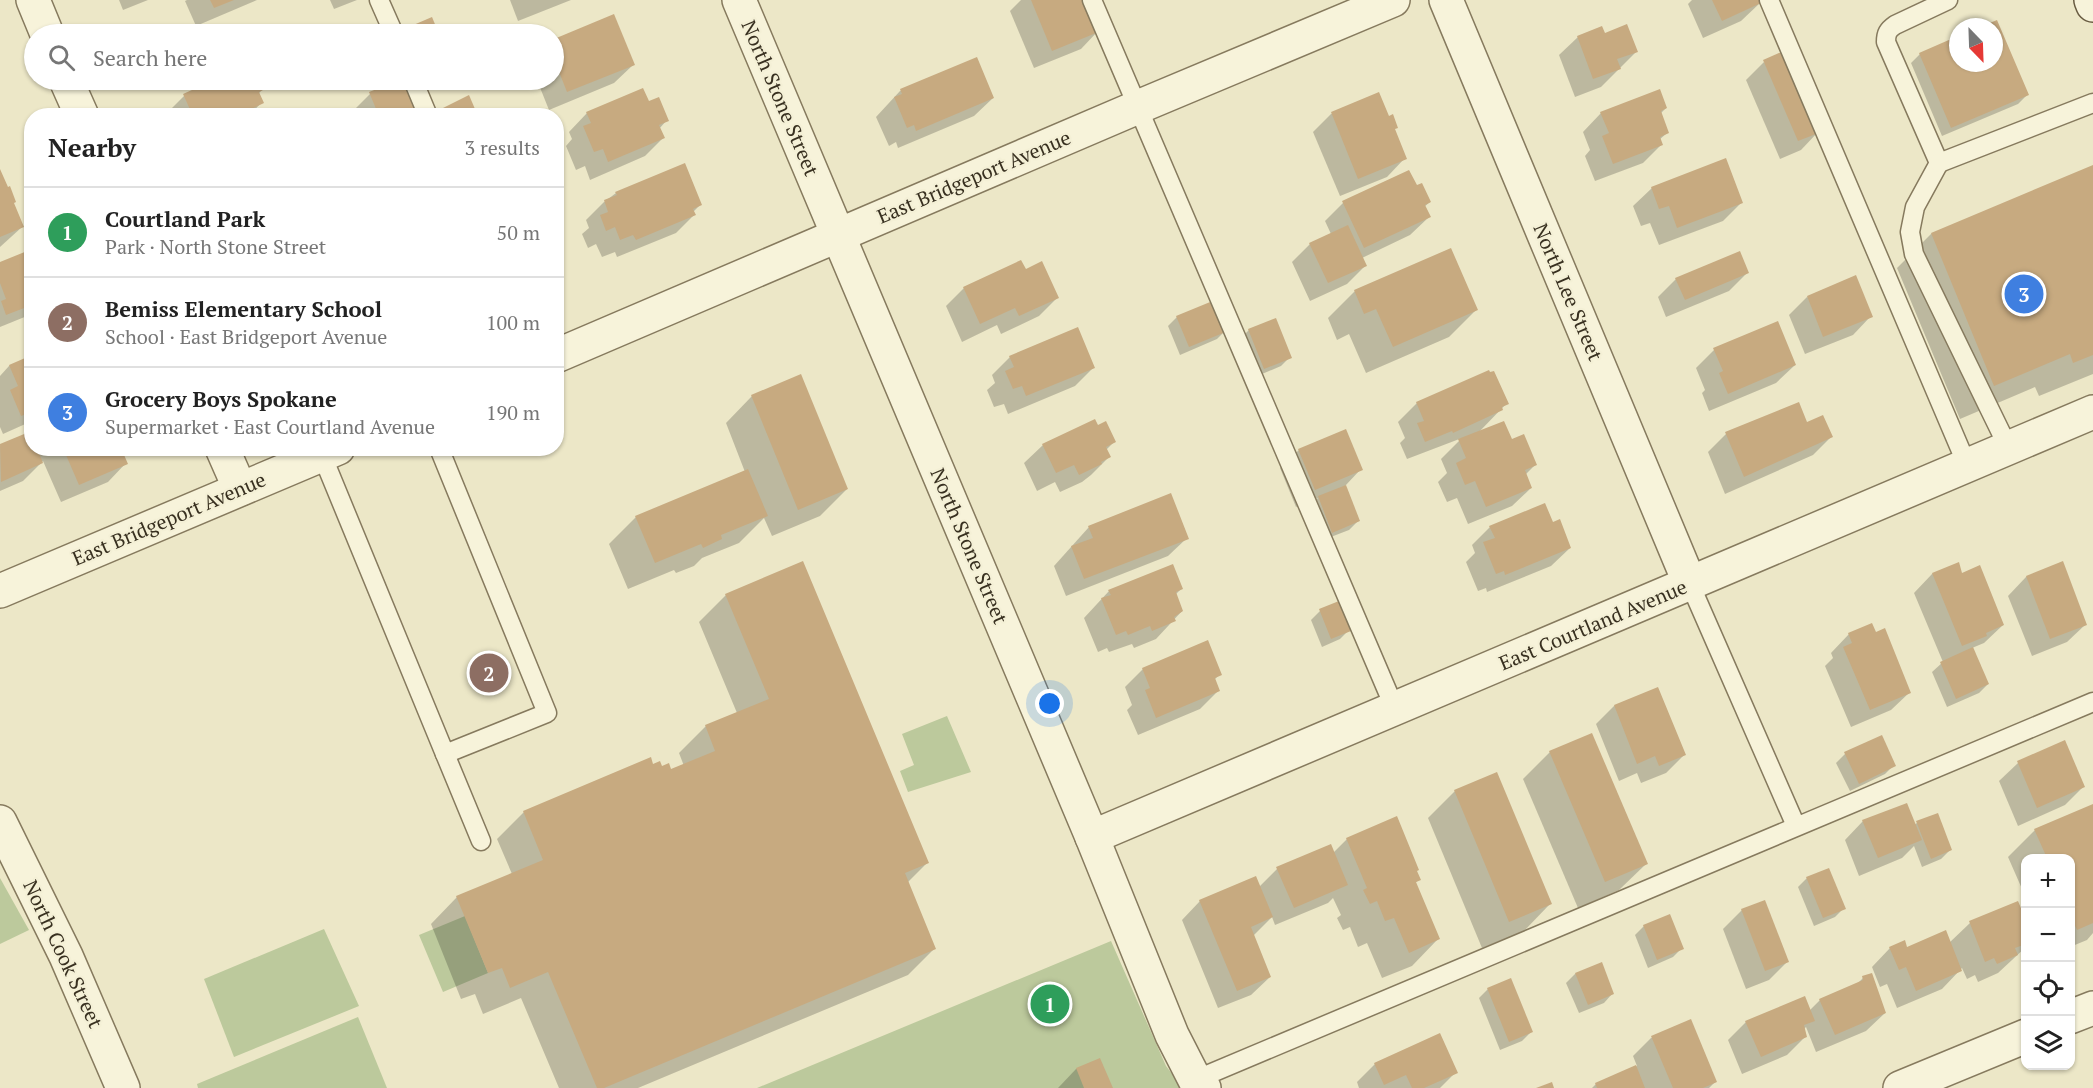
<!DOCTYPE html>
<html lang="en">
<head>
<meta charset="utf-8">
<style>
  body { margin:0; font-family:"PT Serif",serif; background:#f2f2f2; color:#222 }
  .controls { position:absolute; right:18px; bottom:18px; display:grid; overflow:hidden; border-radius:12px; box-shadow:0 2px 4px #0004 }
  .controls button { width:54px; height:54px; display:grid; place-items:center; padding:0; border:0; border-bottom:2px solid #e0e0e0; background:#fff; color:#222; font:30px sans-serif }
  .compass { position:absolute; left:1949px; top:18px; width:54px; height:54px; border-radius:50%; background:#fff; box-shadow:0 2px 4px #0004; rotate:157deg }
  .you { position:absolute; left:1050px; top:704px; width:21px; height:21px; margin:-15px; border:4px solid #fff; border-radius:50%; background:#1a73e8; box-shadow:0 0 0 9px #1a73e833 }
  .badge { display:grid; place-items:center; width:39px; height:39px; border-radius:50%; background:#1a73e8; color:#fff; font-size:20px; font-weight:700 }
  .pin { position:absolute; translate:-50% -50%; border:3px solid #fff; box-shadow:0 2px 6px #0006 }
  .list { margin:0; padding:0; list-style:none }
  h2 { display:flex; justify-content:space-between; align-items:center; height:78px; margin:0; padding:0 24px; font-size:26px }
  h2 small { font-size:20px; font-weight:400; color:#767676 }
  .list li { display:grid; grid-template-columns:39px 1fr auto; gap:18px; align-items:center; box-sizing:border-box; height:90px; padding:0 24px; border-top:2px solid #e0e0e0 }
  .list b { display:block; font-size:22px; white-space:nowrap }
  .list p { margin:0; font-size:20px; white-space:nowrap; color:#767676 }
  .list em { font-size:20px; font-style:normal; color:#767676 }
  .icon { flex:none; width:33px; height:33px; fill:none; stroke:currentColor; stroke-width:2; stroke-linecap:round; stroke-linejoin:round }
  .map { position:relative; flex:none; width:2093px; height:1088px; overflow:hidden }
  .search { position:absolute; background:#fff; box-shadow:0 2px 4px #0004; left:24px; top:24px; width:540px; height:66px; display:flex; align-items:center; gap:15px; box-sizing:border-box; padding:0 21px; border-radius:33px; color:#767676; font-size:22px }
  .panel { position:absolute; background:#fff; box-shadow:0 2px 4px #0004; left:24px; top:108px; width:540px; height:348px; border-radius:24px }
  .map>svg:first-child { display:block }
  .green { fill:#bcc99c }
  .shadow { fill:#0003 }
  .building { fill:#c7aa80 }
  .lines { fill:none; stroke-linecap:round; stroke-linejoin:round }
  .service-casing { stroke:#867a5e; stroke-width:21 }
  .minor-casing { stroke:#867a5e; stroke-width:36 }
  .secondary-casing { stroke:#685b41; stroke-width:36 }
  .service { stroke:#f7f3da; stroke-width:18 }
  .minor { stroke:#f7f3da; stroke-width:33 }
  .secondary { stroke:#f7f3da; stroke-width:33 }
  .labels { text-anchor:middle; stroke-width:4.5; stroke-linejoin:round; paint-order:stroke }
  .street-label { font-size:20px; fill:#383020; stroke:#f4f0d6 }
</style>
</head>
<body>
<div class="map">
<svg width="2093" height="1088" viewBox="0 0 2093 1088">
  <rect width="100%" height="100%" fill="#ece7c7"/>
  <g class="green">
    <polygon points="947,716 971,772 908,792 900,771 914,765 902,734"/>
    <polygon points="0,878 29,930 0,944"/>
    <polygon points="465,916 488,973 443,992 419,935"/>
    <polygon points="324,929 359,1006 234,1057 204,979"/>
    <polygon points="1111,941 1166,1066 1183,1088 757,1088"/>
    <polygon points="358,1017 387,1088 198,1088 197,1084"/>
  </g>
  <g class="shadow">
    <polygon points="119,0 148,0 123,10"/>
    <polygon points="187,0 257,0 196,26 185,1"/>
    <polygon points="330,0 357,0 334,9"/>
    <polygon points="510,0 571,0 518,21"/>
    <polygon points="1021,0 1087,0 1099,30 1081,49 1034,68 1010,11"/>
    <polygon points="1692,0 1758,0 1760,3 1741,21 1703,38 1688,4"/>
    <polygon points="613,16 633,65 614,83 549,110 537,80 554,80 554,40"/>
    <polygon points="431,19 438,34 404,34 412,27"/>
    <polygon points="1996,22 2027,95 2018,104 1942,136 1911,63 1920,54 1958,38 1958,63 1994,63 1994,27 1984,27"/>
    <polygon points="1604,35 1637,51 1601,87 1575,97 1559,55 1578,37"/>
    <polygon points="976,59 993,98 974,116 898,148 896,142 889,146 876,117 900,91"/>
    <polygon points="1764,62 1819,131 1801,150 1780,159 1746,80"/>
    <polygon points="218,80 261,80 265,87 258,94 262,102 249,116 166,116 166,114 184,96"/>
    <polygon points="404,80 425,116 353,116 352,112 370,94"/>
    <polygon points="1378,94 1405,158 1387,177 1340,196 1313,132 1331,114"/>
    <polygon points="648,103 667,120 659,129 663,138 645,156 590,180 585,166 576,170 566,146 572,139 569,132 587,113"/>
    <polygon points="1666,108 1660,114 1667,133 1659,140 1661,145 1643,163 1595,181 1585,156 1590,150 1583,132 1601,113"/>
    <polygon points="444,109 477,116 437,116"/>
    <polygon points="2093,167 2093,374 2039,396 2035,387 1960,419 1897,268 1931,234"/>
    <polygon points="0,173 22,227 0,247"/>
    <polygon points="1416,187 1430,202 1424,207 1429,217 1410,235 1362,258 1365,266 1347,284 1310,301 1292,262 1310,244 1331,234 1325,221 1343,203"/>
    <polygon points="1652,188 1741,203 1723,221 1659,245 1650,223 1641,226 1633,206"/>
    <polygon points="616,193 700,205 693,212 694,215 676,233 617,257 615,252 602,257 596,244 588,248 582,234 589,228 586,220 604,202"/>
    <polygon points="1450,250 1476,310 1449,337 1366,373 1349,334 1337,340 1328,318 1355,291"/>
    <polygon points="32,251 32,314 0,327 0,263"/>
    <polygon points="1025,271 1057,298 1039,316 1001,334 997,325 962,342 946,306 964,288"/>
    <polygon points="1747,273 1729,291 1666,317 1658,297 1676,279"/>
    <polygon points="1807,297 1871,316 1853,335 1805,354 1789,315"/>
    <polygon points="1177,317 1226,330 1217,339 1180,355 1168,326"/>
    <polygon points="1249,330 1290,357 1281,366 1255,377 1240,339"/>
    <polygon points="1714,350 1795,365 1776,383 1709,411 1702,393 1705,390 1696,368"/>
    <polygon points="32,353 32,421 3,434 0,427 0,376 9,366 25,359"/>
    <polygon points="1010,357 1094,367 1075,386 1008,414 1004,404 994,407 987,390 995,383 992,375"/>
    <polygon points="1488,372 1507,403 1479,432 1511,441 1535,465 1525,475 1531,488 1512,506 1468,524 1457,498 1447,502 1438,482 1447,473 1441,459 1462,438 1407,459 1400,443 1405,438 1398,422 1417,403"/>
    <polygon points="752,396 847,489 820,516 772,536 764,518 739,543 702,558 694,566 676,573 674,570 628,589 609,544 636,517 745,472 726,423"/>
    <polygon points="1806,424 1831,437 1813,455 1725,494 1708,452 1726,434"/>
    <polygon points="28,434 32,448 36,452 39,448 120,448 126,463 108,482 61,502 43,461 23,481 0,491 0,446"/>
    <polygon points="1114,442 1106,450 1109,457 1091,475 1082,482 1060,492 1055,482 1037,491 1024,463 1043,445"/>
    <polygon points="1299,450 1361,469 1345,486 1358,521 1349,530 1323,540 1310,507 1318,498 1296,507 1280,468"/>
    <polygon points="1552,524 1570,548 1551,566 1487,592 1486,588 1478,591 1466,562 1475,553 1472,545 1490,527"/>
    <polygon points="1089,527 1187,538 1168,556 1066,596 1054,566"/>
    <polygon points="2062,563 2086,624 2067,642 2032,656 2008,596 2026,577"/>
    <polygon points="1958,564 1962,575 2003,625 1984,643 1972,648 1988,684 1979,693 1947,707 1932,672 1943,662 1914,593 1932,574"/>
    <polygon points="1181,589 1175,595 1182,611 1156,639 1134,648 1132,644 1109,652 1107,648 1098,652 1084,618 1109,591"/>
    <polygon points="726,595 927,863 907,883 934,949 908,975 638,1088 559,1088 521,998 483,1014 475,994 461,999 431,924 457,897 512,874 497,839 524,812 652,766 671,771 684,766 679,753 706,726 737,713 699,622"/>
    <polygon points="1320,611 1349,630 1340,639 1322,647 1311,620"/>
    <polygon points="1849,634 1910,692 1891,710 1851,727 1825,666 1833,658 1831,653"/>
    <polygon points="1143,669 1220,674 1214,680 1218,691 1200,709 1138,735 1127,710 1132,705 1125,687"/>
    <polygon points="1658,689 1684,755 1666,773 1641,783 1637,773 1619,781 1596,724 1614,706"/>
    <polygon points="1550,752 1646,864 1619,890 1578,908 1523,779"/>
    <polygon points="1845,754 1894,765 1885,774 1850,791 1836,763"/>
    <polygon points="2018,763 2083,787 2065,805 2018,826 1999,781"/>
    <polygon points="1455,791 1550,904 1524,931 1482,948 1428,818"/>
    <polygon points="2093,805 2093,933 2087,940 2070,947 2070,858 2026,858 2026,898 2008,857 2035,830"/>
    <polygon points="1863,821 1914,825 1917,823 1950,850 1941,859 1922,867 1914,846 1902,858 1859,876 1845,840"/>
    <polygon points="1347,839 1415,871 1419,880 1415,883 1438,939 1412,966 1382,978 1367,943 1358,947 1350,927 1343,930 1337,918 1341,915 1333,898 1328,903 1275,925 1272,917 1253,936 1270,977 1251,995 1218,1008 1182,920 1200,901 1259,887 1277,869 1333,853"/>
    <polygon points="1807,878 1844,908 1835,917 1814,926 1798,887"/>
    <polygon points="1742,910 1787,962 1769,980 1746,989 1723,929"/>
    <polygon points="1970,923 2026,924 2026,947 1998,973 1978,982 1975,975 1967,979 1962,968 1942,989 1897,1008 1887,984 1880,987 1872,967 1890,948 1907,949 1949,943"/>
    <polygon points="1644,926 1682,948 1673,957 1648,968 1635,935"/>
    <polygon points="1601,964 1612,994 1604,1003 1579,1013 1566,983 1575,974"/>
    <polygon points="1863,978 1885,1013 1866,1031 1816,1052 1806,1027 1803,1030 1805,1037 1787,1055 1742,1074 1728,1040 1746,1022 1809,1011 1820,1000 1856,985"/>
    <polygon points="1488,989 1531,1032 1522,1041 1500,1050 1479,998"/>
    <polygon points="1690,1021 1715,1082 1709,1088 1592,1088 1596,1084 1637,1066 1633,1056 1651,1038"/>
    <polygon points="1099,1060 1112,1088 1058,1088 1076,1069"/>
    <polygon points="1375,1064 1456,1072 1440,1088 1359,1088 1357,1082"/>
  </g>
  <g class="building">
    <polygon points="210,0 234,0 214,8"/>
    <polygon points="1031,0 1088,0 1101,31 1052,51"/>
    <polygon points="1712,0 1760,0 1761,3 1722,21"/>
    <polygon points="614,14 635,65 567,92 554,59 554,39"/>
    <polygon points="432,17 439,34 414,34 411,26"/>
    <polygon points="1997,20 2029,95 1951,128 1919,53 1958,36 1958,63 1994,63 1994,27 1980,27"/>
    <polygon points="1627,24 1638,52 1617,59 1621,69 1593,79 1577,36 1602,26 1605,33"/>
    <polygon points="1786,50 1821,132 1798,141 1763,60"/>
    <polygon points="977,57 994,98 916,131 914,125 907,128 894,97 902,94 900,89"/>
    <polygon points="214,80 263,80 267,88 259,92 264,103 237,116 193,116 183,94"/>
    <polygon points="400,80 412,80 427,116 379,116 369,92"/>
    <polygon points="643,88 649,101 659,97 669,121 659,125 665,138 608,162 603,149 594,152 583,126 591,123 586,112"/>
    <polygon points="1660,89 1667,108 1661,111 1669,133 1660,137 1663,145 1613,164 1602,136 1609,133 1600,112"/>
    <polygon points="1379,92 1389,116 1393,114 1398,128 1395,129 1407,159 1358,179 1331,112"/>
    <polygon points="469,95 478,116 447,116 443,108"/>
    <polygon points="1726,158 1743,203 1677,228 1669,206 1659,209 1651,187"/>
    <polygon points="685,163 702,205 693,209 696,215 636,240 633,235 620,240 615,227 606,231 600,215 608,212 604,200 617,195 615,192"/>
    <polygon points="2093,165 2093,355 2073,363 2070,354 1994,386 1931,233"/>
    <polygon points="0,169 8,187 10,186 16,202 14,203 24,227 0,237"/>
    <polygon points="1409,170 1417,185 1422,183 1431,202 1425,205 1431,217 1364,248 1342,201"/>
    <polygon points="1348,225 1367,266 1328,283 1309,243"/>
    <polygon points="1451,248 1478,310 1393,347 1376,309 1364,314 1354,290"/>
    <polygon points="32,249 32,305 6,315 1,301 6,299 0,283 0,262"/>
    <polygon points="1740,251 1749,273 1685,300 1675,278"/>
    <polygon points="1021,260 1026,269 1042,261 1059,298 1019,316 1015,308 980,324 963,287"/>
    <polygon points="1856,275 1873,317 1823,337 1807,296"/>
    <polygon points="1215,300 1228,331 1189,347 1176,316"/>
    <polygon points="1276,318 1292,358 1264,369 1248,329"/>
    <polygon points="1778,321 1796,365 1728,394 1719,373 1723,371 1713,348"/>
    <polygon points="1078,327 1095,368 1026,396 1022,386 1013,389 1005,371 1014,367 1009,356"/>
    <polygon points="32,355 32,412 21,416 10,390 18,386 9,365"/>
    <polygon points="1489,370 1490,372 1494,371 1509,404 1502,407 1503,410 1453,433 1452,431 1425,442 1417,423 1424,421 1416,402"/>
    <polygon points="801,374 848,489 798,510 751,395"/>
    <polygon points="1799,402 1807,422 1823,415 1833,437 1744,477 1725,432"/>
    <polygon points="1095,419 1098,425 1106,421 1116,442 1106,447 1111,457 1101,462 1102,464 1079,475 1074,465 1056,473 1042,444"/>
    <polygon points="1504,421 1512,439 1524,434 1537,465 1525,470 1532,488 1486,507 1475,481 1465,485 1456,463 1466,458 1458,439"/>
    <polygon points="1346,429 1363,470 1315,490 1298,449"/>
    <polygon points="29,432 32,437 32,448 37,448 43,463 1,482 0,444"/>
    <polygon points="63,448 121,448 128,464 79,485"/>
    <polygon points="748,469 768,516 721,535 722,539 703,548 701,544 655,563 635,516"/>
    <polygon points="1346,485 1360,521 1332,533 1318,496"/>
    <polygon points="1171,493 1189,539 1084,579 1071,546 1093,538 1088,526"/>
    <polygon points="1545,503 1553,522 1560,519 1571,548 1505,575 1504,571 1496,574 1483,542 1495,538 1489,526"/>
    <polygon points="803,561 929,863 905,873 936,949 604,1088 597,1088 548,972 510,988 502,968 488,973 456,896 543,860 523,811 651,757 653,764 660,761 662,766 669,763 671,769 715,751 705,725 769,699 725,594"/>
    <polygon points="2063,561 2087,625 2050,639 2026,576"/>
    <polygon points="1959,562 1962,573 1980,565 2004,625 1986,633 1987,636 1962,646 1932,573"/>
    <polygon points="1173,564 1183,589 1176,592 1183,611 1174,617 1176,621 1152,631 1150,626 1128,635 1126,631 1116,635 1101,598 1111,595 1108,590"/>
    <polygon points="1339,601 1351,631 1331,639 1319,609"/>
    <polygon points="1872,623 1876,632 1885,628 1911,693 1870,710 1843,647 1852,643 1848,633"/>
    <polygon points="1208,640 1222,675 1215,678 1220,691 1156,718 1145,690 1150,688 1142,668"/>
    <polygon points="1973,647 1989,684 1956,699 1940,662"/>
    <polygon points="1658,687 1686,755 1659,766 1655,756 1637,764 1614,705"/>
    <polygon points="1592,733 1648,864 1605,882 1549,751"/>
    <polygon points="1882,735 1896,766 1859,784 1844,752"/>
    <polygon points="2065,740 2085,787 2037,808 2017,761"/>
    <polygon points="1497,772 1552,904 1509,922 1454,790"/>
    <polygon points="1907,803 1922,840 1878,858 1862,820"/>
    <polygon points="2093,804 2093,923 2077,930 2070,915 2070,858 2047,858 2034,829"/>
    <polygon points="1938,813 1952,850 1931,859 1916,821"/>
    <polygon points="1397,816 1419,870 1417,871 1421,880 1416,882 1440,939 1409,953 1394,918 1385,921 1377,901 1370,904 1363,890 1367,888 1346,838"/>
    <polygon points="1331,844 1348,885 1294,908 1276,867"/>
    <polygon points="1829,868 1846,909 1823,918 1806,877"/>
    <polygon points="1256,876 1273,917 1251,927 1271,977 1237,991 1199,900"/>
    <polygon points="1765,900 1789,962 1765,971 1741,909"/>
    <polygon points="2018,901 2026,920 2026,944 2015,948 2018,955 1997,964 1994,958 1985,962 1969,921"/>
    <polygon points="1670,914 1684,949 1657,960 1643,925"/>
    <polygon points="1946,930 1962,971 1916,991 1906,967 1899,970 1889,947 1905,940 1907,947"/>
    <polygon points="1602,962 1614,994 1588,1005 1575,973"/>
    <polygon points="1872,973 1886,1013 1835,1035 1819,999 1863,980 1862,976"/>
    <polygon points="1511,978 1533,1032 1509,1042 1487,988"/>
    <polygon points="1805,996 1815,1021 1804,1025 1807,1037 1761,1057 1745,1021"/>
    <polygon points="1691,1019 1717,1082 1703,1088 1673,1088 1651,1036"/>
    <polygon points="1440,1033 1458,1073 1424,1088 1412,1088 1406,1075 1384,1085 1374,1063"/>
    <polygon points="1100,1058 1113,1088 1084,1088 1076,1068"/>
    <polygon points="1636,1065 1645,1088 1597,1088 1595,1083"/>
    <polygon points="1552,1082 1554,1088 1536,1088"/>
  </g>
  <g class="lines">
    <g class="service-casing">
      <g id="service">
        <polyline points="379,0 394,34"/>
        <polyline points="1092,0 1395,709"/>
        <polyline points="1769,0 1967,465"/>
        <path d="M 1948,0 L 1895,25 C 1888,30 1886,33 1886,42 L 1939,163 L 1915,207 L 1910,232 L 1914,254 L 2008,447"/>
        <polyline points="413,80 428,116"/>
        <polyline points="1939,163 2093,103"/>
        <polyline points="322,455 445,754 547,713 439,448"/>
        <polyline points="1690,584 1796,826"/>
        <polyline points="445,754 481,841"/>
        <polyline points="1195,1080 2093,702"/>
      </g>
    </g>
    <g class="minor-casing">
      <g id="minor">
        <polyline points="33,0 47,34"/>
        <polyline points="739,0 1092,837 1172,1035 1195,1080 1204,1088"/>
        <polyline points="1446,0 1690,584"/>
        <polyline points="66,80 82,116"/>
        <polyline points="556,356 1138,107 1393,0"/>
        <polyline points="222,448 240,489"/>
        <polyline points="0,591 338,448"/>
        <polyline points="0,822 66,956 123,1088"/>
        <polyline points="1092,837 2093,412"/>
        <polyline points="2070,1017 2093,1008"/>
        <polyline points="1900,1088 2026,1036"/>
      </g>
    </g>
    <g class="secondary-casing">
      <polyline id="secondary" points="2091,0 2093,5"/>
    </g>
    <use href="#service" class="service"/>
    <use href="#minor" class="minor"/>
    <use href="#secondary" class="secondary"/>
  </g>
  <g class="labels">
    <g class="street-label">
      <text transform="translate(780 98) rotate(67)" y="7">North Stone Street</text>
      <text transform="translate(974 177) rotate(-23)" y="7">East Bridgeport Avenue</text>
      <text transform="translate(1568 292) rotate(67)" y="7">North Lee Street</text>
      <text transform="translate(169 519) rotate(-23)" y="7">East Bridgeport Avenue</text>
      <text transform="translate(969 546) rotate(67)" y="7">North Stone Street</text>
      <text transform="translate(1593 625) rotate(-23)" y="7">East Courtland Avenue</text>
      <text transform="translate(63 954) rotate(65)" y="7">North Cook Street</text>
    </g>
  </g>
</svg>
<div class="controls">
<button>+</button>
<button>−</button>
<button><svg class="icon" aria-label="locate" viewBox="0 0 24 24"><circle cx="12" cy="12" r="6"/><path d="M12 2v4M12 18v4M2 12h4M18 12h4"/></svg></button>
<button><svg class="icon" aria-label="layers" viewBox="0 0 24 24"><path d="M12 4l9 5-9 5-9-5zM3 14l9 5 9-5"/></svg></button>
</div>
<svg class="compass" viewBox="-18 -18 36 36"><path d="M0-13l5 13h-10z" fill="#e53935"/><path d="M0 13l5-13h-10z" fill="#767676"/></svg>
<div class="you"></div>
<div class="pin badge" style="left:1050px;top:1004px;background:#2e9e5b">1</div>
<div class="pin badge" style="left:489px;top:673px;background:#8d6e63">2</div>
<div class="pin badge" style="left:2024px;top:294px;background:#3f7fe0">3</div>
<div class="search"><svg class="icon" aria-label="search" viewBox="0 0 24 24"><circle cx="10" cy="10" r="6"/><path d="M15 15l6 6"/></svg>Search here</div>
<section class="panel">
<h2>Nearby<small>3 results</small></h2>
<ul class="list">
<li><span class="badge" style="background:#2e9e5b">1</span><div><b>Courtland Park</b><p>Park · North Stone Street</p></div><em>50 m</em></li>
<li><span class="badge" style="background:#8d6e63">2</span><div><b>Bemiss Elementary School</b><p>School · East Bridgeport Avenue</p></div><em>100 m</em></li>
<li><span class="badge" style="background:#3f7fe0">3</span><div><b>Grocery Boys Spokane</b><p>Supermarket · East Courtland Avenue</p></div><em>190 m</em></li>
</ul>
</section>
</div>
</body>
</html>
